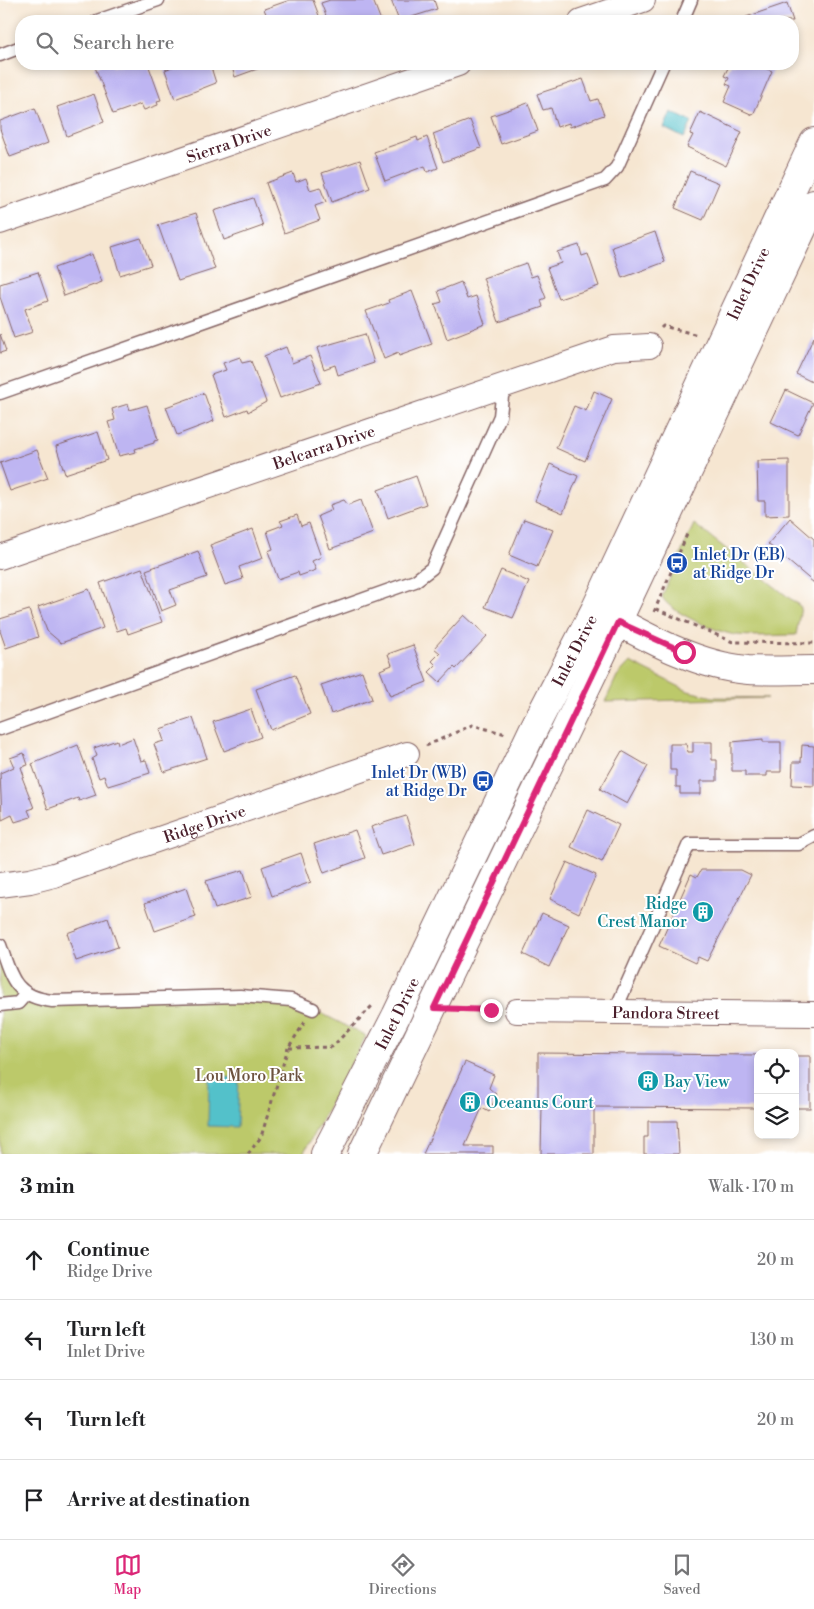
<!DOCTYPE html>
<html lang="en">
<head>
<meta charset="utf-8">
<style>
  body { margin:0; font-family:"Libre Bodoni",serif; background:#f6f6f6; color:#202124 }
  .controls { position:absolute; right:15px; bottom:15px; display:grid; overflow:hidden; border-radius:10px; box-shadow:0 2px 8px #0003 }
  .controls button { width:45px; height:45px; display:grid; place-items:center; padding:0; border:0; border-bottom:1px solid #e0e0e0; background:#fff; color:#202124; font:25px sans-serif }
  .stop { position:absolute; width:15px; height:15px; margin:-11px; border:4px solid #db2777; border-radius:50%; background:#fff }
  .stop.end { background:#db2777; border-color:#fff; box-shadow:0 1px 5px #0008 }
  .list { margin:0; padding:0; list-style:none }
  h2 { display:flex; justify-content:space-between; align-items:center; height:65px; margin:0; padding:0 20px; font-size:21px }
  h2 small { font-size:16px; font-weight:400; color:#757577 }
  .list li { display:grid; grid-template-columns:32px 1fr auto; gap:15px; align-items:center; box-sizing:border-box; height:80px; padding:0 20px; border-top:1px solid #e0e0e0 }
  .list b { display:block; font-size:19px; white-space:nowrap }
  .list p { margin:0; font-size:16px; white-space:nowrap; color:#757577 }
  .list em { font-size:16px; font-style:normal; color:#757577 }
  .icon { flex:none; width:28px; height:28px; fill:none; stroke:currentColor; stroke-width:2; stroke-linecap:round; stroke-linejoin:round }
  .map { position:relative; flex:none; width:814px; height:1154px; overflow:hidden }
  .search { position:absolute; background:#fff; box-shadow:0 2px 8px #0003; left:15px; right:15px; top:15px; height:55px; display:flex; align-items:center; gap:12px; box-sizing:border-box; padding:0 18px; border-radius:20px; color:#757577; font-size:19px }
  .sheet { height:385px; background:#fff }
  nav { display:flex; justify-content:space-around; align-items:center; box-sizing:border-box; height:70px; border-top:1px solid #e0e0e0; background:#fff; font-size:14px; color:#757577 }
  nav a { display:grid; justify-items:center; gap:2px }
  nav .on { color:#db2777 }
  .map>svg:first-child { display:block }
  .green { fill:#bcc96b; stroke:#83744b }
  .water { fill:#53c1ca; stroke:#4e707a }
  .building { fill:#beb5f2 }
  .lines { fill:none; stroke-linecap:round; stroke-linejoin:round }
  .lane-casing { stroke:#866565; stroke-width:15 }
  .street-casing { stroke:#866565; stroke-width:26 }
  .secondary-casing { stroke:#866565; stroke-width:30 }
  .primary-casing { stroke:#866565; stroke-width:30 }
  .path { stroke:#866565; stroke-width:3; stroke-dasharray:4 4; stroke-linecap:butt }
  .lane { stroke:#fff; stroke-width:12 }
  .street { stroke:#fff; stroke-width:24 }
  .secondary { stroke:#fff; stroke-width:28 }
  .primary { stroke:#fff; stroke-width:28 }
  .route { stroke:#db2777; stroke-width:6 }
  .labels { text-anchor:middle; stroke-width:4; stroke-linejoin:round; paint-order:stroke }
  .street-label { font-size:16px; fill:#4a1f2b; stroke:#fff }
  .transit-label { font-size:16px; fill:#164399; stroke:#fff; text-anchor:start }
  .culture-label { font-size:16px; fill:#0d838f; stroke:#fff; text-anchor:start }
  .park-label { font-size:16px; fill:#6c523e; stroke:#fff }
</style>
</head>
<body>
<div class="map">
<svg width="814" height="1154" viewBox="0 0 814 1154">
  <rect width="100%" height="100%" fill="#fff"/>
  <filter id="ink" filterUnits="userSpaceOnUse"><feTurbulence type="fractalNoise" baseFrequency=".02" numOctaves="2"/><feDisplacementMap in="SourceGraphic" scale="10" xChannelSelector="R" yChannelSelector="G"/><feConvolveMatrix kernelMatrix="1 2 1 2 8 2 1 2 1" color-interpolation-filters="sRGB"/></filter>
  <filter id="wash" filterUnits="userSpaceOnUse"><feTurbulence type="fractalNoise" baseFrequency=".0096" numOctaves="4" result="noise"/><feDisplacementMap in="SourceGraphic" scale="20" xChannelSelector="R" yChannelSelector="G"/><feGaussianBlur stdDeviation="1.12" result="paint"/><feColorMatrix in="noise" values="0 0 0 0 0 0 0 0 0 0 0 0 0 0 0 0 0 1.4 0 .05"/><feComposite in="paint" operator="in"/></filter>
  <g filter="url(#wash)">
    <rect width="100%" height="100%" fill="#f6e6d1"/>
    <g class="green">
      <path d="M 694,524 L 801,607 L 796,635 C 776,635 756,637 737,635 C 721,634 666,611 662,596 Z"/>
      <polygon points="630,662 688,691 713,697 768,698 605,702 617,676"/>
      <polygon points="0,945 9,973 37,999 240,996 313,1009 366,1036 303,1154 0,1154"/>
    </g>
    <g class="water">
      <polygon points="671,112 692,122 684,138 664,128"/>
      <polygon points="209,1077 239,1078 237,1127 208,1126"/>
    </g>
    <g id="blocks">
      <g class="building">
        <polygon points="290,0 313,0 321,21 269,21 264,9"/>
        <polygon points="330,0 373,0 381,21 328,21 321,3"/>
        <polygon points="391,0 434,0 437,9 399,21"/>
        <polygon points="787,3 793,21 748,21 746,17"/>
        <polygon points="104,64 112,64 113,67 122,64 148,64 161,100 157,101 158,105 144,110 141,104 113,114 95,67"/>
        <polygon points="179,64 210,64 216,83 175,99 165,70"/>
        <polygon points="231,64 271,64 235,77"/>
        <polygon points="730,64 755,64 772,71 753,115 724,102 731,86 726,84 729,78 724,76"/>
        <polygon points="583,79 591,101 598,99 604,115 570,127 569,123 557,127 551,108 543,110 537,94"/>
        <polygon points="94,94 104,122 67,136 57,107"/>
        <polygon points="528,103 538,131 501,144 491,116"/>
        <polygon points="35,108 48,143 10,157 0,129 0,121"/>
        <polygon points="700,112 742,132 726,166 687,147 693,135 690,134"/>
        <polygon points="470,120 481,148 443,162 433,134"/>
        <polygon points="417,137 418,141 427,137 438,168 427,172 425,166 385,181 374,152"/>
        <polygon points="360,160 370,188 332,202 322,173"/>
        <polygon points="690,171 719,183 703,220 675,208"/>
        <polygon points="293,173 296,182 306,178 310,190 320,187 326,202 315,206 320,220 284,233 266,183"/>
        <polygon points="253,198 263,226 224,240 214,211"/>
        <polygon points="196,213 215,269 178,281 158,225"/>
        <polygon points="655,232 665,262 622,278 612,247"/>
        <polygon points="141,238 151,265 120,275 112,247"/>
        <polygon points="579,245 582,256 588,254 599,286 559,299 547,268 561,263 557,252"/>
        <polygon points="92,254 102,282 64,296 54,268"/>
        <polygon points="526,263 531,277 537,275 546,298 541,300 543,307 499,322 483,278"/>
        <polygon points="38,272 48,301 25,309 33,332 14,338 0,297 0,284"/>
        <polygon points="461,282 467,299 476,296 485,324 447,339 435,304 442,302 438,291"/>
        <polygon points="412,291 432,344 399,356 398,353 384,359 366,311 389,303 388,300"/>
        <polygon points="0,334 6,351 0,353"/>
        <polygon points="365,334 374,363 338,375 335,365 324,369 317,348"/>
        <polygon points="814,337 814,383 796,374"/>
        <polygon points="286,347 292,363 310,356 321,383 280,398 264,356"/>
        <polygon points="240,357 242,363 251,361 266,402 248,412 247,409 226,417 211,375 226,370 223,363"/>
        <polygon points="786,390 813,403 798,435 771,422"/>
        <polygon points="594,391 612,399 585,461 556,448 574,406 586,411"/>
        <polygon points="204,393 214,421 177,435 166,407"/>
        <polygon points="128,404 130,410 147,405 158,440 154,441 154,443 135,449 136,452 119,456 108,422 115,420 112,409"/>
        <polygon points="98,432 107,460 65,474 56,446"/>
        <polygon points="37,450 48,478 10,491 0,463"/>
        <polygon points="789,460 789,515 765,516 765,501 758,501 757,461"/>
        <polygon points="550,464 578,476 563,513 535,501"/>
        <polygon points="416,476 426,504 388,518 378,490"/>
        <polygon points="344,500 348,505 361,500 373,533 330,549 318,516 332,510 330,505"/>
        <polygon points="297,515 301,526 309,523 321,557 312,561 316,570 299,576 298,572 278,579 268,551 273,549 267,531 283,525 280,521"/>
        <polygon points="790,518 814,539 814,583 768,544"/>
        <polygon points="524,519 553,530 537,567 509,555"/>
        <polygon points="253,529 263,558 239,567 243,579 225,585 210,545"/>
        <polygon points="198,551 207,577 170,590 176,605 161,611 146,570"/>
        <polygon points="142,568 162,622 128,634 126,628 117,631 100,583"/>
        <polygon points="501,570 529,582 513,618 485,607"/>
        <polygon points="89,589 103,628 61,643 47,631 38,607"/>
        <polygon points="29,610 38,637 6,648 0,631 0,619"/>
        <polygon points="464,615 487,636 456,669 454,667 440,682 429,672 436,665 432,661 440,653 434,648"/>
        <polygon points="413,645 427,682 390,696 380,670 392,665 388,654"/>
        <polygon points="362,671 372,699 331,714 321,685"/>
        <polygon points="295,675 310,714 271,730 256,689"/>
        <polygon points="251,709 261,737 224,751 213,722"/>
        <polygon points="193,718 207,758 164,772 154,744 164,741 160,729"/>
        <polygon points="133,738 141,761 146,760 150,773 108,786 104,776 99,778 92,759 97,756 94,748 117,740 118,744"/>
        <polygon points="763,739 763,742 781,742 781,772 767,772 767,776 745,776 745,771 732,771 732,742"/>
        <polygon points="693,742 712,742 712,760 717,760 717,781 701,781 701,794 680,794 680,787 676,787 676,770 670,770 670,744 686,744 688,752 693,752"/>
        <polygon points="78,745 96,795 79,801 78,798 48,809 32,764"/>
        <polygon points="802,745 814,746 814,786 792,785 793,762 801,762"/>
        <polygon points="622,751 648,766 627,804 600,789"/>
        <polygon points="24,753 28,765 21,767 24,776 22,777 34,808 28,810 31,817 15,822 12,815 2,820 0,773 14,767 10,758"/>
        <polygon points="588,810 619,825 602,862 571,847"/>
        <polygon points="406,816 415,844 381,855 371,827"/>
        <polygon points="355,830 365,858 324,873 314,844"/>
        <polygon points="301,853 311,882 272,896 262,867"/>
        <polygon points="567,862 596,875 579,913 550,899"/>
        <polygon points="243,870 252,897 215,909 206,881"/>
        <polygon points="701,870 741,870 751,875 707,961 698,957 695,963 659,946 691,874 697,877"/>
        <polygon points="186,888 196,917 155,931 145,903"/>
        <polygon points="542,913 569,925 549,967 523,954"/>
        <polygon points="108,918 118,947 76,961 67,933"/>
        <polygon points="538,1053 758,1055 758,1108 594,1107 594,1154 541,1154 542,1106 538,1106"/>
        <rect x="795" y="1056" width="15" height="52"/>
        <polygon points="465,1062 494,1075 489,1088 497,1095 489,1112 482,1108 465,1146 493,1146 493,1154 423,1154"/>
        <polygon points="648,1121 677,1121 679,1154 644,1154 644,1137 648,1137"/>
      </g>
    </g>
  </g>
  <g filter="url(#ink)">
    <use href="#blocks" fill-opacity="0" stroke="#866565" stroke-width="1"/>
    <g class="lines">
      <g class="lane-casing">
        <g id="lane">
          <polyline points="97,21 158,0"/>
          <polyline points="682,21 691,0"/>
          <polyline points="0,55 21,47"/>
          <polyline points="0,393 605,180 617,167 663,64"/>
          <polyline points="0,729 415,581 432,568 500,416 503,387"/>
          <path d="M 0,945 C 11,976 14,997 52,1001 L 240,996 L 291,1000 L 313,1009"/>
          <polyline points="0,1005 18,1003 26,994"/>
          <polyline points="615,1011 689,844 799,844 814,836"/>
        </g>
      </g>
      <g class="street-casing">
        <g id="street">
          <polyline points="581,21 643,0"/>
          <path id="s1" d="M 0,222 L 458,64"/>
          <path id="s2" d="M 0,557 L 614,348 L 649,346"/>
          <path id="s3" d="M 0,885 L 30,881 L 54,875 L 407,754"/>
          <path id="s4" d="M 517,1011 L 814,1014"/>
        </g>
      </g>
      <g class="secondary-casing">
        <path id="secondary" d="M 598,611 C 643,635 695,666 748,670 C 770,671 792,670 814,670"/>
      </g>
      <g class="primary-casing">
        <g id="primary">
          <path id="s5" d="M 325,1154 L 396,1016 L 532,732 L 595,610 L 814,142"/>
          <polyline points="362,1154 602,654 814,204"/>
        </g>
      </g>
      <g class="path">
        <polyline points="661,328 663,326 698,335"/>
        <polyline points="656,609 733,642 814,643"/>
        <polyline points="654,612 688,532"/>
        <polyline points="426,746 472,725 506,734"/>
        <polyline points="457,1009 496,1010"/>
        <polyline points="305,1022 288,1048 332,1047 373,1005"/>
        <polyline points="248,1154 261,1137 288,1048"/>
      </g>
      <use href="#lane" class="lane"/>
      <use href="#street" class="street"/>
      <use href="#secondary" class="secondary"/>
      <use href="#primary" class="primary"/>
    </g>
  </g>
  <g class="lines" filter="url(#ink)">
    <polyline class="route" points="491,1010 434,1008 618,622 684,652"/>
  </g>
  <defs>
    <g id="bus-disc" transform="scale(1.125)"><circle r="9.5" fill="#1a4fb4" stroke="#fff"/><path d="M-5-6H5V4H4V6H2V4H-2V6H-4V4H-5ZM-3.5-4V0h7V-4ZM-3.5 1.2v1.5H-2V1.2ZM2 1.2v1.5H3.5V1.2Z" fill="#fff"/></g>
    <g id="building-disc" transform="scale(1.125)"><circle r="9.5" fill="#0f9aa8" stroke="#fff"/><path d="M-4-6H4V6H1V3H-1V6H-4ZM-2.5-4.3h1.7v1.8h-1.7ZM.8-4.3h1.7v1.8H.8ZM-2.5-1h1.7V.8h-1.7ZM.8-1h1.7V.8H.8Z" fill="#fff"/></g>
  </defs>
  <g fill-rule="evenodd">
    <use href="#bus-disc" x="677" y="563"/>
    <use href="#bus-disc" x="483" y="781"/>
    <use href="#building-disc" x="703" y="912"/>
    <use href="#building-disc" x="648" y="1081"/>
    <use href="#building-disc" x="470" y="1102"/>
  </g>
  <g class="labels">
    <g class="street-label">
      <text dy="6" stroke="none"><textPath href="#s1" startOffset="242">Sierra Drive</textPath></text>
      <text dy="6" stroke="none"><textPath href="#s5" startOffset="968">Inlet Drive</textPath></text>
      <text dy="6" stroke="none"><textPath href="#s2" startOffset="342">Belcarra Drive</textPath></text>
      <text dy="6" stroke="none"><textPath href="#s5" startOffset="562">Inlet Drive</textPath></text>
      <text dy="6" stroke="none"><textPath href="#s3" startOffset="214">Ridge Drive</textPath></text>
      <text dy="6" stroke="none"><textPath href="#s4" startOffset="149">Pandora Street</textPath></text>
      <text dy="6" stroke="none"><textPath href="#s5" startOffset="158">Inlet Drive</textPath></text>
    </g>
    <g class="transit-label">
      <text x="693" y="560">Inlet Dr (EB)<tspan x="693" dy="18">at Ridge Dr</tspan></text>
      <text x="467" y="778" text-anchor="end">Inlet Dr (WB)<tspan x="467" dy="18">at Ridge Dr</tspan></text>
    </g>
    <g class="culture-label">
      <text x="687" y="909" text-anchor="end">Ridge<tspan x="687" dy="18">Crest Manor</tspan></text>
      <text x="664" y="1087">Bay View</text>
      <text x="486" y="1108">Oceanus Court</text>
    </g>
    <g class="park-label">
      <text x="249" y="1081">Lou Moro Park</text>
    </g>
  </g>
</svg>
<div class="controls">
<button><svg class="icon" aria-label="locate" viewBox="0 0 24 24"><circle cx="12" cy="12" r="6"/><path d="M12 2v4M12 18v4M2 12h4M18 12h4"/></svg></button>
<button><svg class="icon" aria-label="layers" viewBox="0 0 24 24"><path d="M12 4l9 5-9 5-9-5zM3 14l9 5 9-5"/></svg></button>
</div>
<div class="stop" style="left:684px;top:652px"></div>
<div class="stop end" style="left:491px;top:1010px"></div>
<div class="search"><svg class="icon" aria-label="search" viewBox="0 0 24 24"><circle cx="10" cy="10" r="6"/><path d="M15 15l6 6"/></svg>Search here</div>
</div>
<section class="sheet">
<h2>3 min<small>Walk · 170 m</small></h2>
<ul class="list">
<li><svg class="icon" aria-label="ahead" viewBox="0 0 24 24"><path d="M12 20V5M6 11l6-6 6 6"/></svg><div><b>Continue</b><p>Ridge Drive</p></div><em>20 m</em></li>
<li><svg class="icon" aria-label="left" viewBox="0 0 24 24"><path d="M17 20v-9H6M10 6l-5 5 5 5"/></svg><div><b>Turn left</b><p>Inlet Drive</p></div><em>130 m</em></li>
<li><svg class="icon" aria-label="left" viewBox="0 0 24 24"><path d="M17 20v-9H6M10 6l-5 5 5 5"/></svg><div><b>Turn left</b></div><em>20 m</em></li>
<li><svg class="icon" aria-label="arrive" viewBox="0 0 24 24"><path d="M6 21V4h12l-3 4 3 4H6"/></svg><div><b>Arrive at destination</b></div></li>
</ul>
</section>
<nav>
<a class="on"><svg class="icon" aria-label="map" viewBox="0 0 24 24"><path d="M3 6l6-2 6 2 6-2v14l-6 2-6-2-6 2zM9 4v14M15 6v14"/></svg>Map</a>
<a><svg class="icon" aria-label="directions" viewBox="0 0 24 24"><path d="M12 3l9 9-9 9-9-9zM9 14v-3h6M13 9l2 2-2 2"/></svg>Directions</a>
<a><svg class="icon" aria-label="saved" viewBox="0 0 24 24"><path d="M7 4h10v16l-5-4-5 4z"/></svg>Saved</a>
</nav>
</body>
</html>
